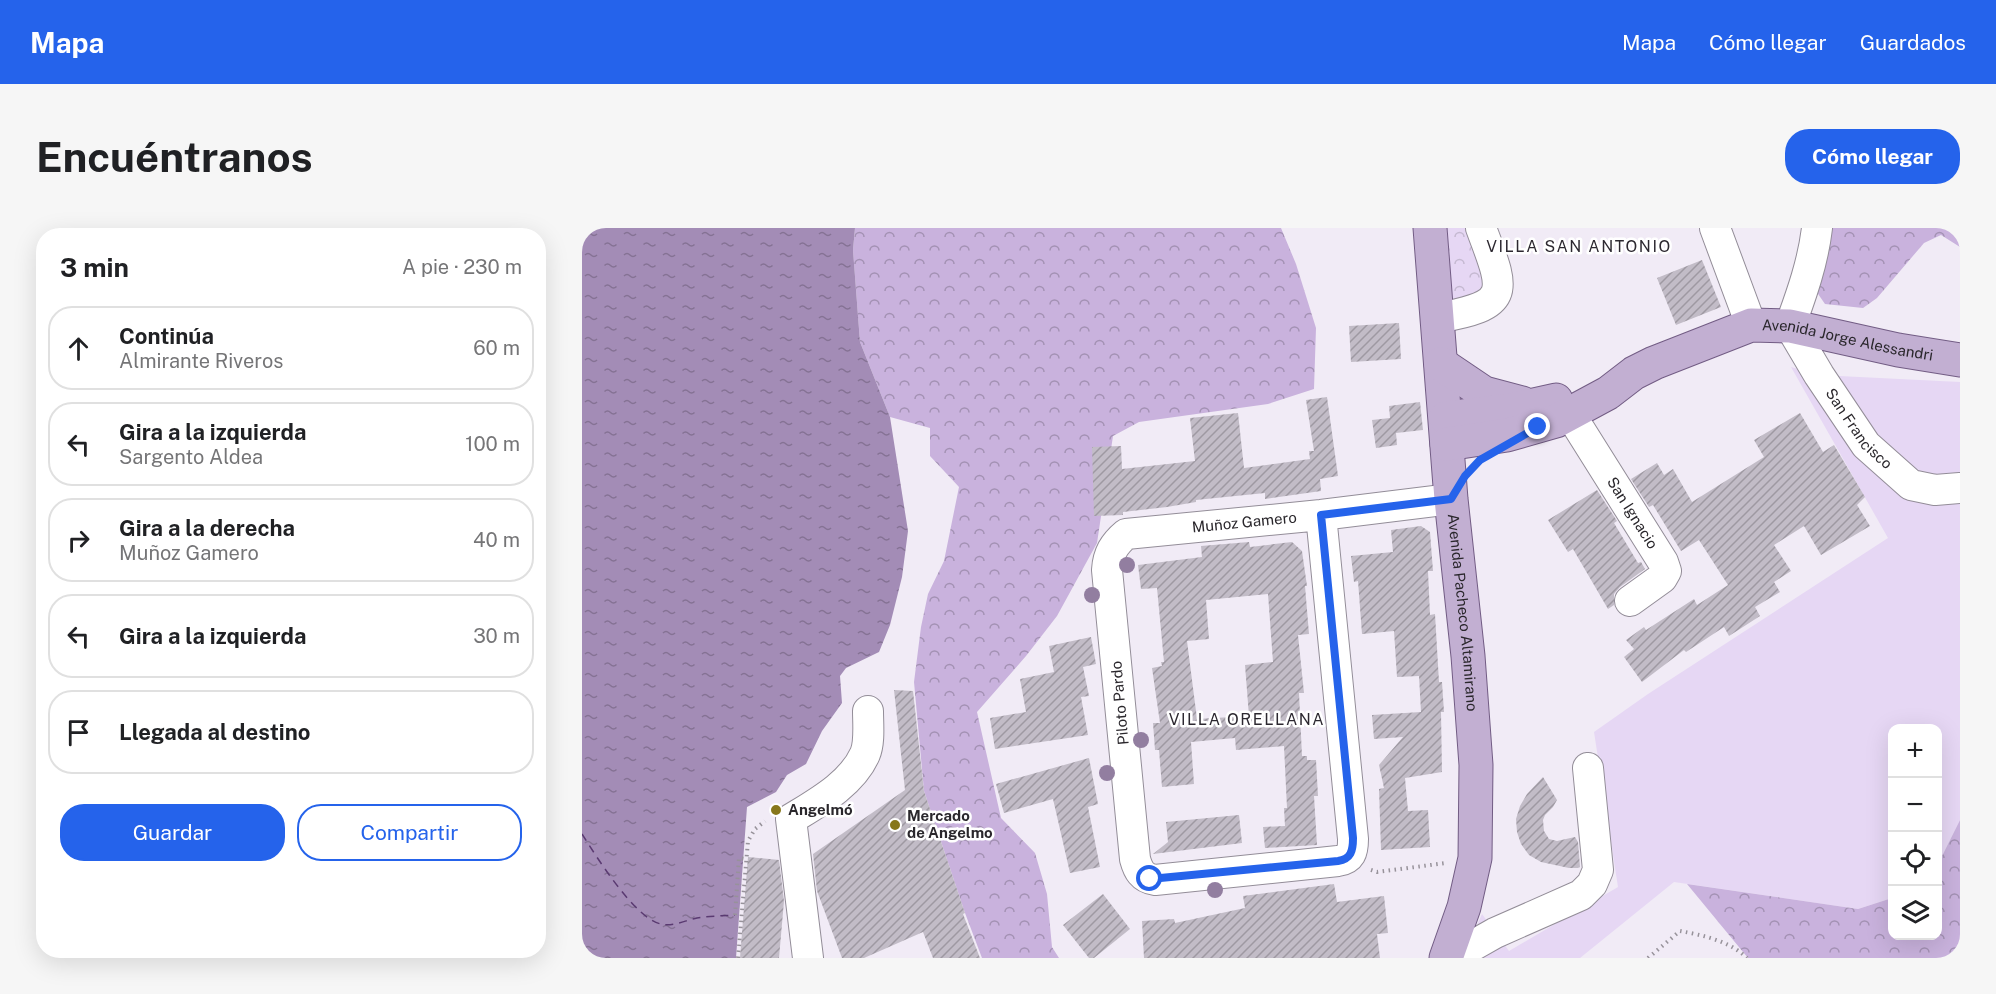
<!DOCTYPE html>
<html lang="es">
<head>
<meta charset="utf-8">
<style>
  body { margin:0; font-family:"Public Sans",sans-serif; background:#f6f6f6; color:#202124 }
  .controls { position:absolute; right:18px; bottom:18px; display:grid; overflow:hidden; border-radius:12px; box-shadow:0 6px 24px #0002 }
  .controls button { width:54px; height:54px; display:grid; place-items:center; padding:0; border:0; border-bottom:2px solid #e0e0e0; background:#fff; color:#202124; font:30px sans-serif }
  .stop { position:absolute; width:18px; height:18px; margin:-14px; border:4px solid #2563eb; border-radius:50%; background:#fff }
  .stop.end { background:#2563eb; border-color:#fff; box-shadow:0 2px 6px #0008 }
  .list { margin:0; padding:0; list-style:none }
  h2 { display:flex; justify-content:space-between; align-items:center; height:78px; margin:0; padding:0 24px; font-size:26px }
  h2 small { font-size:20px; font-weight:400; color:#757577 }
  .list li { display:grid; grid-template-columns:39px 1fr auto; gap:18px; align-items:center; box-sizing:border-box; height:84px; margin:0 12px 12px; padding:0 12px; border:2px solid #e0e0e0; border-radius:24px }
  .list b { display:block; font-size:22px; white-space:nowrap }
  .list p { margin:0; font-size:20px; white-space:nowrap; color:#757577 }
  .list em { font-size:20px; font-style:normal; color:#757577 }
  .actions { display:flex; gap:12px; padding:18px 24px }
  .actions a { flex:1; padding:14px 0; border:2px solid #2563eb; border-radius:24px; text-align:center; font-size:21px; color:#2563eb }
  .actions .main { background:#2563eb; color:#fff }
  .icon { flex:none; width:33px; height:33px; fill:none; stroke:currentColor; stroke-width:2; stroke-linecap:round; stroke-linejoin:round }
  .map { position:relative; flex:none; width:1378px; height:730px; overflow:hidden; border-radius:24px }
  header { display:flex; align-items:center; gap:36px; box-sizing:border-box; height:84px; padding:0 30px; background:#2563eb; color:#fff }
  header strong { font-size:28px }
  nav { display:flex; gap:33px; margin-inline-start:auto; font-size:21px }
  .intro { display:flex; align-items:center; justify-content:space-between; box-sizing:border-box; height:144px; padding:0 36px }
  h1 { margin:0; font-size:42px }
  .button { padding:15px 27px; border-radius:24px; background:#2563eb; color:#fff; font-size:21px; font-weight:700 }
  main { display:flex; gap:36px; padding:0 36px }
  aside { flex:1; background:#fff; border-radius:24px; box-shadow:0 6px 24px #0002 }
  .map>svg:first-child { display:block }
  .grass { fill:#e6d7f4 }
  .forest { fill:url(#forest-crowns) }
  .park { fill:url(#park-crowns) }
  .water { fill:url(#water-ripples) }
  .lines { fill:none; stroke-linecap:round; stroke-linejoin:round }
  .ferry { stroke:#5a3a71; stroke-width:1.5; stroke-dasharray:8 6; stroke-linecap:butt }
  .building { fill:url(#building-hatch); fill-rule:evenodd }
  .minor-casing { stroke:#938d98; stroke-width:32 }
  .major-casing { stroke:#725c84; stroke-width:35 }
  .path { stroke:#97929a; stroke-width:4; stroke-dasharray:1.5 4.5; stroke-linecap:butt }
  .minor { stroke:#fff; stroke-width:30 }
  .major { stroke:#c2afd2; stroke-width:33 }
  .tree { fill:#927ea0 }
  .route { stroke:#2563eb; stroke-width:8 }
  .poi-dot { fill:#87771b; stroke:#fff; stroke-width:2 }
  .labels { text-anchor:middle; stroke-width:5; stroke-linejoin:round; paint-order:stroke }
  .street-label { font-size:15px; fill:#2a272c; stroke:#fff }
  .poi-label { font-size:15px; font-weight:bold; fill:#2a272c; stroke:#fff; text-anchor:start }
  .neighbourhood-label { font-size:16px; letter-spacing:1.5px; fill:#2c2830; stroke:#fff }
</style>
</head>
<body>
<header>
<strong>Mapa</strong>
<nav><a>Mapa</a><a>Cómo llegar</a><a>Guardados</a></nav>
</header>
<div class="intro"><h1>Encuéntranos</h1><a class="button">Cómo llegar</a></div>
<main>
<aside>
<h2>3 min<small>A pie · 230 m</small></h2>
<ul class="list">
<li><svg class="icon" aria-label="ahead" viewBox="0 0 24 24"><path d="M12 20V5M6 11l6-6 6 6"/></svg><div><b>Continúa</b><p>Almirante Riveros</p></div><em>60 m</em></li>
<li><svg class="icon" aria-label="left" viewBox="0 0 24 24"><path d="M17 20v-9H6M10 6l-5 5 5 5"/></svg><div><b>Gira a la izquierda</b><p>Sargento Aldea</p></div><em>100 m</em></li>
<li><svg class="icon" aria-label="right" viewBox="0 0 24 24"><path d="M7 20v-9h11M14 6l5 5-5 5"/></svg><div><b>Gira a la derecha</b><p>Muñoz Gamero</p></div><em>40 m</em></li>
<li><svg class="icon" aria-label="left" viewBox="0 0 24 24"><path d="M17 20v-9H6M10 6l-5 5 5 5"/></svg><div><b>Gira a la izquierda</b></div><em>30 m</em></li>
<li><svg class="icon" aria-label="arrive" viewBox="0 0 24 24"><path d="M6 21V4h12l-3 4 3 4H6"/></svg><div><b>Llegada al destino</b></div></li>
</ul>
<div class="actions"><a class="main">Guardar</a><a>Compartir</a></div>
</aside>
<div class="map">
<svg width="1378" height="730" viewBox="0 0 1378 730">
  <defs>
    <pattern id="forest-crowns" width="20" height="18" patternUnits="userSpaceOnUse" patternTransform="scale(1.5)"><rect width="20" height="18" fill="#c9b2dd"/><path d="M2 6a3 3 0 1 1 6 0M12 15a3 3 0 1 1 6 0" fill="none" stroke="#a391b3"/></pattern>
    <pattern id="park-crowns" width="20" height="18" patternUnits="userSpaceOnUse" patternTransform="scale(1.5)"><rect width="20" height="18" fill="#e6d7f4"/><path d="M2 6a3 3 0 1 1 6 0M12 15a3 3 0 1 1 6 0" fill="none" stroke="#c5b9d1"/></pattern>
    <pattern id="water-ripples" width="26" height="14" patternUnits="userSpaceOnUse" patternTransform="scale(1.5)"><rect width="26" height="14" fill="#a38cb6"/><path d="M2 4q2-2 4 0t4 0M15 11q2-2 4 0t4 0" fill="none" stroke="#857294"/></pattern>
    <pattern id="building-hatch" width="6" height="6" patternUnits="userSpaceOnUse" patternTransform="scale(1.5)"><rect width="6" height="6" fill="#c2bcc7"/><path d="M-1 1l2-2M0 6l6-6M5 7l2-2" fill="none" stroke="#9e99a2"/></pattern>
  </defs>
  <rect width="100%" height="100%" fill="#f1ebf6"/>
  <polygon class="grass" points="1209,139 1237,147 1378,154 1378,592 1356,636 1356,500 1310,500 1310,670 1276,681 1092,654 998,730 880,730 900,686 927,723 1036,659 1012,504 1066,466 1306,310"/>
  <g class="forest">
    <polygon points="273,0 699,0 714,36 734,100 732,161 686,176 557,194 531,208 515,315 475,388 444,428 395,484 419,590 453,625 465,666 470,719 477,730 400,730 383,685 342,563 332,454 339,399 346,366 362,333 377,259 348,228 348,200 308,189 278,114 271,22"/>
    <polygon points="1245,0 1378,0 1378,19 1359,7 1342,15 1295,70 1281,80 1243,76 1234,63"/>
    <polygon points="1378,592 1378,730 1166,730 1105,656 1276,681 1310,670 1310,708 1356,708 1356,636"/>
  </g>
  <polygon class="park" points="860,0 887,0 912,60 872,77 868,67"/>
  <polygon class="water" points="0,0 273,0 271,22 278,114 308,189 326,303 320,349 308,397 297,424 264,440 258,448 260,475 240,503 224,536 205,547 194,564 165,579 154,730 0,730"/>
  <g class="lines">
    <path class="ferry" d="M 0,606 C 14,628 53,691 79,696 C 91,699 104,692 115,690 C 127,688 140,688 153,687"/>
  </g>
  <g class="building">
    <polygon points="1120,32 1139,79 1094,97 1075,50"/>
    <polygon points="817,95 819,131 769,134 767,98"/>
    <polygon points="745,169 756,248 738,251 739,263 683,271 683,265 614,272 614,274 585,279 541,284 541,287 512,288 510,219 539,218 540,241 613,233 608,190 656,185 662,240 728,231 727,223 732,223 724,172"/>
    <polygon points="838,174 841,202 814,205 815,217 794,220 790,192 808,190 807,178"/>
    <polygon points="1218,185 1241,224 1252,217 1283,269 1275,277 1288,298 1239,327 1222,298 1192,317 1209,343 1192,354 1198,364 1173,379 1178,388 1147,408 1142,399 1104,424 1102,422 1060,454 1042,429 1052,421 1044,412 1062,399 1064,402 1112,371 1115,377 1146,357 1117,312 1099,323 1071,277 1067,279 1049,251 1075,235 1082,247 1091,241 1110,274 1182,229 1172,212"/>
    <polygon points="1015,262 1035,293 1032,295 1056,335 1059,334 1063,341 1038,359 1032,366 1032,377 1026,381 991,321 986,324 966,292"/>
    <polygon points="839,298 848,304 851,343 846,343 848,387 853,386 857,454 860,454 862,484 859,484 860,544 823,550 826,583 846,582 848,619 799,622 797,561 802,560 797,537 821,509 792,511 790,487 839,484 837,448 815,449 812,403 780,406 776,353 772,354 769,328 811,324 809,302"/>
    <path d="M 667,314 L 668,319 L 710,314 L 720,323 L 725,358 L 723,358 L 727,406 L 716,407 L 722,465 L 717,465 L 720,528 L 725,528 L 725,532 L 734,532 L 736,568 L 732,568 L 735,617 L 683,620 L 681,599 L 703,598 L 702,580 L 705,580 L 702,518 L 654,522 L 653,510 L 609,514 L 612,556 L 580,559 L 577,522 L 573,522 L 571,495 L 578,495 L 570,440 L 580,438 L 579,434 L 582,434 L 575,360 L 559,361 L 556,337 L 620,329 L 619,318 ZM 686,366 L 691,434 L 663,437 L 667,488 L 615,491 L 605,413 L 627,411 L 624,372 Z"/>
    <polygon points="509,409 514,436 501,439 507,468 499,469 506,507 413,521 408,490 444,484 438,451 472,444 467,418"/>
    <polygon points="312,462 331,463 342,563 383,685 381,686 398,730 351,730 341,704 282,730 260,730 235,663 231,626 323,562"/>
    <polygon points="507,530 516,576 506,579 518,639 488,645 471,571 422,585 414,556"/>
    <polygon points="961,549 975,572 971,579 963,587 961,592 962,603 967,611 975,613 993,609 996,614 998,639 996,640 987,640 959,634 947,627 939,616 935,604 934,591 938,578 945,566"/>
    <polygon points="657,587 660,615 571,626 586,614 584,594"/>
    <polygon points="166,629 197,632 202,673 197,730 158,730"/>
    <polygon points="752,656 755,674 802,668 806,705 795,706 798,730 562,730 560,693 592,691 593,695 663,680 661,668"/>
    <polygon points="521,666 548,701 512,730 507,730 481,697"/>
  </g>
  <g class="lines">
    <g class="minor-casing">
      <g id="minor">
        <polyline points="1133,0 1169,97"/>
        <path id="s1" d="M 1235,0 C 1231,34 1220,65 1208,98 L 1237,147 L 1284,217 L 1329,257 L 1353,262 L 1378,260"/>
        <path d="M 855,90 C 931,77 923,64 899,0"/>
        <path id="s2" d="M 988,186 L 1081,334 L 1084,343 L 1080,350 L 1048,373"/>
        <path id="s3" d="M 739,287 L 771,611 C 771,624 769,631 756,633 L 573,652 C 560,650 556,642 553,631 L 525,342 C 526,326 532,316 544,306 L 739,287 L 869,271"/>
        <path d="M 226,730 L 209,591 C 235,575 270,556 283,526 C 288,514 286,496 286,483"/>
        <polyline points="869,730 913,705 999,667 1010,656 1016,642 1006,540"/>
      </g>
    </g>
    <g class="major-casing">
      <g id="major">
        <path id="s4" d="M 848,0 L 869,271 L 886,428 L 894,537 L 893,630 L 882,679 L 864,730"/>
        <polyline points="859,136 902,165 940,175"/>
        <polyline points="864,190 934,181 974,172"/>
        <path id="s5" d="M 865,216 L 925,207 L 974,193 L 1026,165 L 1052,145 L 1072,135 L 1169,97 L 1208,98 L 1316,122 L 1378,132"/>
      </g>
    </g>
    <g class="path">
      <polyline points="789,642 795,644 864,635"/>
      <polyline points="153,687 157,630 163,631"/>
      <polyline points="156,730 166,613 173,601 183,593"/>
      <path d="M 1066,730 L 1098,703 C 1120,707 1148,713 1165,730"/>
    </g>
    <use href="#minor" class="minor"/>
    <use href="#major" class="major"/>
  </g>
  <g class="tree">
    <circle cx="545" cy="337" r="8"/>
    <circle cx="510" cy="367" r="8"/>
    <circle cx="559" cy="512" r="8"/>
    <circle cx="525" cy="545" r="8"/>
    <circle cx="633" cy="662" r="8"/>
  </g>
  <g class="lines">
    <path class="route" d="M 568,651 L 756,633 C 769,631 771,623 771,610 L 739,287 L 869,271 L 883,248 L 898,232 L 956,199"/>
  </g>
  <g class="poi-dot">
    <circle cx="194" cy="582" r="6"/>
    <circle cx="313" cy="597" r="6"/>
  </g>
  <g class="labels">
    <g class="street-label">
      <text dy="5" stroke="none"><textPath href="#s5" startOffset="428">Avenida Jorge Alessandri</textPath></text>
      <text dy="5" stroke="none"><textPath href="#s1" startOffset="226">San Francisco</textPath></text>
      <text dy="5" stroke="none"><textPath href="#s2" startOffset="117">San Ignacio</textPath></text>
      <text dy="5" stroke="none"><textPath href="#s3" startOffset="1022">Muñoz Gamero</textPath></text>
      <text dy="5" stroke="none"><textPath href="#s4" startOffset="386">Avenida Pacheco Altamirano</textPath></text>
      <text transform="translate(538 475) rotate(-95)" y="5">Piloto Pardo</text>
    </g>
    <g class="poi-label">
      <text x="206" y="587">Angelmó</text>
      <text x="325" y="593">Mercado<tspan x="325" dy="17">de Angelmo</tspan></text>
    </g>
    <g class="neighbourhood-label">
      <text x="997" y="24">VILLA SAN ANTONIO</text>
      <text x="665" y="497">VILLA ORELLANA</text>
    </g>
  </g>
</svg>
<div class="controls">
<button>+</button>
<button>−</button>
<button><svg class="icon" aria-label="locate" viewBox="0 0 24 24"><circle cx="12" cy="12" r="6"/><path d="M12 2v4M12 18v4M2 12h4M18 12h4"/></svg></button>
<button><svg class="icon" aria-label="layers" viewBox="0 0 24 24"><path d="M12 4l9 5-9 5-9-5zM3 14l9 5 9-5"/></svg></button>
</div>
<div class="stop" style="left:568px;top:651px"></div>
<div class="stop end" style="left:956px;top:199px"></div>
</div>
</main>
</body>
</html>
